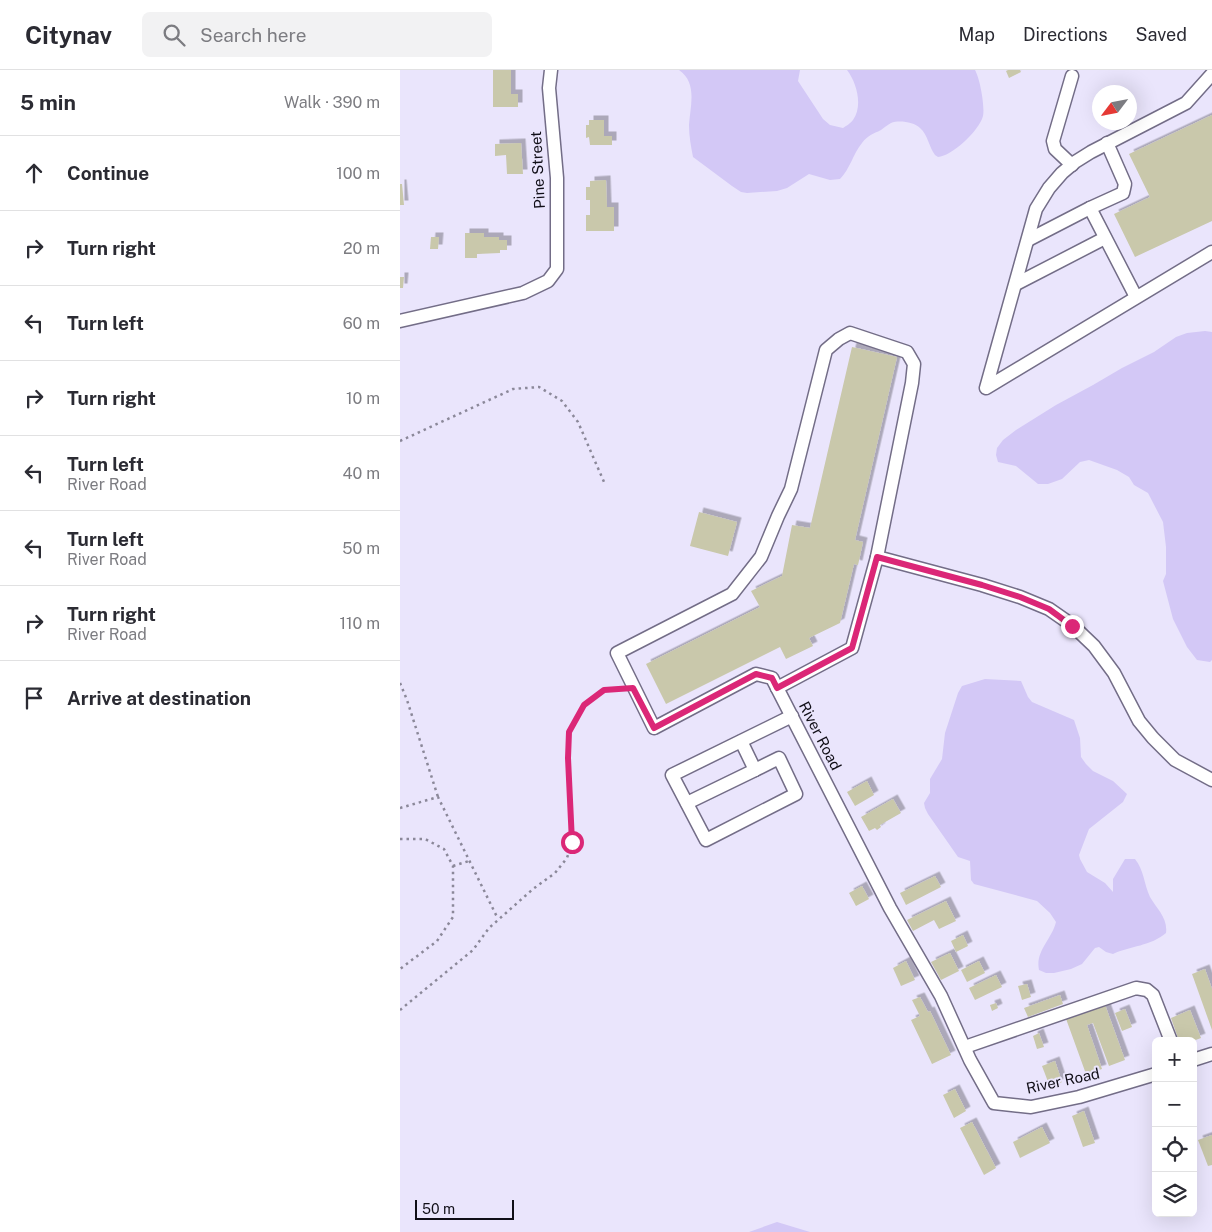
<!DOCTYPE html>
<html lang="en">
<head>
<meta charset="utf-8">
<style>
  body { margin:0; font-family:"Public Sans",sans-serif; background:#f2f2f3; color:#2b2b33 }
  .controls { position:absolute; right:15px; bottom:15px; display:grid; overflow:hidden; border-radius:8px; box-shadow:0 5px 20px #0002 }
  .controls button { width:45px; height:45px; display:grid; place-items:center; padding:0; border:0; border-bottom:1px solid #e1e1e2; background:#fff; color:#2b2b33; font:25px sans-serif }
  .compass { position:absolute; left:692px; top:15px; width:45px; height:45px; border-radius:50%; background:#fff; box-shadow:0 5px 20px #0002; rotate:238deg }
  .scale { position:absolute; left:15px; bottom:12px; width:99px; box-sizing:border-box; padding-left:5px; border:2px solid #100e17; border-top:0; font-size:14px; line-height:18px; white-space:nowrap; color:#100e17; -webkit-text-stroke:4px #eae5fc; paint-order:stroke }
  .stop { position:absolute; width:15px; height:15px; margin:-11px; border:4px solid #db2777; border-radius:50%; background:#fff }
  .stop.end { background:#db2777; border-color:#fff; box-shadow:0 1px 5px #0008 }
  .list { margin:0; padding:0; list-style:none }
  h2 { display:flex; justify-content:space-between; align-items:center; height:65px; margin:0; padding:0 20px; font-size:21px }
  h2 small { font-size:16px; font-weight:400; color:#7c7c81 }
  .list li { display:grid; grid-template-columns:32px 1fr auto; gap:15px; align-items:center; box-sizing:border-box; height:75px; padding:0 20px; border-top:1px solid #e1e1e2 }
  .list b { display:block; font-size:19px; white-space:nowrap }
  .list p { margin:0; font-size:16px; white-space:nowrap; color:#7c7c81 }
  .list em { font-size:16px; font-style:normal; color:#7c7c81 }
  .icon { flex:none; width:28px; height:28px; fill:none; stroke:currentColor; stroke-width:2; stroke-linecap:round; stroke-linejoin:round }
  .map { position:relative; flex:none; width:812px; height:1162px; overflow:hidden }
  header { display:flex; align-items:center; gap:30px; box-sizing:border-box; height:70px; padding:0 25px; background:#fff; border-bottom:1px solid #e1e1e2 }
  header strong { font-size:24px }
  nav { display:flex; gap:28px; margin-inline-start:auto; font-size:18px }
  .search { width:350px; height:45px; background:#f2f2f3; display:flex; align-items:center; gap:12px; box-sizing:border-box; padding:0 18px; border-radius:8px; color:#7c7c81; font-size:19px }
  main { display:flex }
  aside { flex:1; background:#fff }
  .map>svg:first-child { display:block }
  .green { fill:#d3c8f6 }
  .building { fill:#c9c8ab; filter:url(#shadow) }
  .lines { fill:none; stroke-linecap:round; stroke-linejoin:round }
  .minor-casing { stroke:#736d87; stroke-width:15 }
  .path { stroke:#8b8899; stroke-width:2.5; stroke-dasharray:2.5 4; stroke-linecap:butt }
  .minor { stroke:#fff; stroke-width:12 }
  .route { stroke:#db2777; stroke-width:6 }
  .labels { text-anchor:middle; stroke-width:4; stroke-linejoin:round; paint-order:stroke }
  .street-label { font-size:15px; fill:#100e17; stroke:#eae5fc }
</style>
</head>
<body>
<header>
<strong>Citynav</strong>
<div class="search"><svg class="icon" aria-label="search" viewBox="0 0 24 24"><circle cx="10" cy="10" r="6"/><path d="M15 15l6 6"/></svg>Search here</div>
<nav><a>Map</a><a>Directions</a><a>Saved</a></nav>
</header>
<main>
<aside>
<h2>5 min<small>Walk · 390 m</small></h2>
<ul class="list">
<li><svg class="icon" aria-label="ahead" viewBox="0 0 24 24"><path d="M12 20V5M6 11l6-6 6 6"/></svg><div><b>Continue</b></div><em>100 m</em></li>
<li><svg class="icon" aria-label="right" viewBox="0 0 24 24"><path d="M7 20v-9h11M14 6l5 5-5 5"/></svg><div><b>Turn right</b></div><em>20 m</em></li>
<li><svg class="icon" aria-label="left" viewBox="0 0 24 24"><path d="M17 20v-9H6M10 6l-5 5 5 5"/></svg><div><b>Turn left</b></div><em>60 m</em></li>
<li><svg class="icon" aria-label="right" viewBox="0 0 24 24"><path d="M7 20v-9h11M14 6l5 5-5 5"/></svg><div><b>Turn right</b></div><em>10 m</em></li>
<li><svg class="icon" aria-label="left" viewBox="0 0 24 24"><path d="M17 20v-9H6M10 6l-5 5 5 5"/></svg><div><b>Turn left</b><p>River Road</p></div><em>40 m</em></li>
<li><svg class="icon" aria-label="left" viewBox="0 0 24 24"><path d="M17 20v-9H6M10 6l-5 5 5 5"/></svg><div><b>Turn left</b><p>River Road</p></div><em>50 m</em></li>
<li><svg class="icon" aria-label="right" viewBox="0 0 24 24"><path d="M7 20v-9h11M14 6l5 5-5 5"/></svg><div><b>Turn right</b><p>River Road</p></div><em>110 m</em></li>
<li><svg class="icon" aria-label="arrive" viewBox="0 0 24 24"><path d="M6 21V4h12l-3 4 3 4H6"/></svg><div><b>Arrive at destination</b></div></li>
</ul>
</aside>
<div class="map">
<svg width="812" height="1162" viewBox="0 0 812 1162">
  <defs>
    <filter id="shadow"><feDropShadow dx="4.5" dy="-4.5" stdDeviation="0" flood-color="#0004"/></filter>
  </defs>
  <rect width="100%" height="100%" fill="#eae5fc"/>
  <g class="green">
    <path d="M 279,0 L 400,0 L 398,11 L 423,49 L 430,55 L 443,58 C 446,56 451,53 453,50 C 463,36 457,13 447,0 L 575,0 C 580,9 585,36 583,46 C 579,61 552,86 538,87 L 535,85 C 529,77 528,65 520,58 C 514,52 499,50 491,53 C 487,55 484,58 481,60 C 473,64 468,65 462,73 C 453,84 450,99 440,109 L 430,110 L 409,104 L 387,118 L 377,121 L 347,123 L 341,122 L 332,116 L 293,87 C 291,77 289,66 289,55 C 290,37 298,13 279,0 Z"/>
    <polygon points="805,261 812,262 812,590 810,592 797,590 787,577 773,549 763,511 766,504 766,477 763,452 748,423 734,415 729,407 717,400 689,390 680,392 662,409 648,414 638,414 616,396 598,392 596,385 597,378 603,370 616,360 656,335 693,315 722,298 754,282 776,267 787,263"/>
    <path d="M 585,609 L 621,611 L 628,627 L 632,632 L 674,650 L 680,668 L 681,687 L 686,694 L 693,701 L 713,711 L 727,724 L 723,732 L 689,759 L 679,785 L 680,789 L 687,802 L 705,813 L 713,822 L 713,809 L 725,789 L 735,789 C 744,800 744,814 750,827 C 757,839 768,848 766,863 C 751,876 730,876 713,884 L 706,882 L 699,877 L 695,878 L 682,894 L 671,899 L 654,903 L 646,903 L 639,900 C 635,881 652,869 656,852 L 650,843 L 637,831 L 574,814 L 571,810 L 570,791 L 558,787 L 528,744 L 525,738 L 524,733 L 530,723 L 530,709 L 542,689 L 545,663 L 558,623 L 562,616 Z"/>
    <polygon points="377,1152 410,1162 349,1162"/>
  </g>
  <g class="building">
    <polygon points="93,0 111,0 111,24 118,24 118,37 93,37"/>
    <polygon points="608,0 620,0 621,2 609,8 606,1"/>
    <polygon points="812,45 812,151 735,187 714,144 750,127 729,84"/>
    <polygon points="189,50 204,50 204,66 212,66 212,75 190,75 189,67 186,68 186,55 189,55"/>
    <polygon points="121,73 123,104 107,104 106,85 95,86 95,74"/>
    <polygon points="206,110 207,137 214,137 214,161 186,161 186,145 190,145 190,130 186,130 186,117 190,117 190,111"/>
    <polygon points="0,114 2,114 4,135 0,135"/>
    <polygon points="65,163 84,163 84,167 99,167 99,170 107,170 107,180 100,180 100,183 77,184 77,188 65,188"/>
    <polygon points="31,167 39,167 38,179 30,179"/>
    <polygon points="0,207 4,207 3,218 0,218"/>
    <polygon points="452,277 497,287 455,470 463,472 458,495 454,494 440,553 409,568 413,576 386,589 380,577 266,634 246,594 360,537 351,521 382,506 392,455 410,458"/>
    <polygon points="299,442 337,452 328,486 290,476"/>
    <polygon points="467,711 474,725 455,736 447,722"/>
    <polygon points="493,729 501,743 480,755 481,757 477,760 475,758 469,761 461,747"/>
    <polygon points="535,806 541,817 506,835 500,823"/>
    <polygon points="462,816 469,829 456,836 449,823"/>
    <polygon points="546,831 556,851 539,859 534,850 513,861 507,850"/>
    <polygon points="563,865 568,876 556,882 551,871"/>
    <polygon points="550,883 559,901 541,910 531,892"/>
    <polygon points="506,891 515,910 501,916 493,898"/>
    <polygon points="579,891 585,903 567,912 561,900"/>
    <polygon points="805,899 812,919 812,960 792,904"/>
    <polygon points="596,905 602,917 575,930 569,918"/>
    <polygon points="627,914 631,927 622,930 618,916"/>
    <polygon points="660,925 663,934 628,947 624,938"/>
    <polygon points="520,927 528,942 530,941 551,985 532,994 511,950 520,946 512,930"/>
    <polygon points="704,932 725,990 709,996 693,953 687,955 702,999 686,1004 665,946"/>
    <polygon points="596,933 598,938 592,941 590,935"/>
    <polygon points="725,939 732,957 722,961 715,943"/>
    <polygon points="790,940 801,968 793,971 779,971 771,948"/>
    <polygon points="639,963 644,977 637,979 633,966"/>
    <polygon points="655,991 662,1012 650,1017 642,996"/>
    <polygon points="555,1019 566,1041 554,1048 543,1025"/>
    <polygon points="684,1041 695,1073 683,1077 672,1046"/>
    <polygon points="572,1052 596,1098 584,1105 560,1058"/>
    <polygon points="642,1057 650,1073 620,1088 613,1072"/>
    <polygon points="812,1065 812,1095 808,1096 798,1070"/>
  </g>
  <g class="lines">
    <g class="minor-casing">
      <g id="minor">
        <polyline points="812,4 786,33 691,82 675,92 662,103 649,118 636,139 586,318 812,182"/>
        <polyline points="672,6 653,71 655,79 672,95"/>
        <polyline points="690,138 736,227"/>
        <polyline points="628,170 690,138 723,123 725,114 707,73"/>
        <polyline points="616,214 705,168"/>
        <polyline points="0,251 123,223 148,211 157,199 157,108 149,18 151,0"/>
        <polyline points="477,487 512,313 514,294 507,282 450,263 439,269 426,280 391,419 378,446 361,487 332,524 217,583 254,658 356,604 372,608 490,838 541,926 570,990 594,1033 631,1037 679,1027 756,1004"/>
        <polyline points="377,618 452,578 477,487 582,515 620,527 649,539 672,555 694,576 714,603 739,651 753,668 775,690 812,710"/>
        <polyline points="341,671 355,700 379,688 396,724 306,770 272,705 392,646"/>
        <polyline points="287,733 355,700"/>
        <polyline points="565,977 736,918 747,920 753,925 771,971"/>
        <polyline points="793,990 812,984"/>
      </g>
    </g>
    <g class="path">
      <polyline points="0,371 113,319 139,317 162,331 178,352 204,412"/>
      <polyline points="0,613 7,630 38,727"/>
      <polyline points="0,738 38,727 98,849"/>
      <polyline points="0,769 25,769 44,779 53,796 53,847 37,871 0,899"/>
      <polyline points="53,796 69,791"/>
      <polyline points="0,940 73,880 89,858 133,819 155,803 167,788 172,772 168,688 169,662 184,635 204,620 222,619"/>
    </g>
    <use href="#minor" class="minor"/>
  </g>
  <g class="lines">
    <polyline class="route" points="172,772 168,688 169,662 184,635 204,620 233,618 254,658 356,604 372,608 377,618 452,578 477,487 582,515 620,527 649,539 672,556"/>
  </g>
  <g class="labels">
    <g class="street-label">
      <text transform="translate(138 100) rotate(-93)" y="5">Pine Street</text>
      <text transform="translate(420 666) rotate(63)" y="5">River Road</text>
      <text transform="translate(663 1011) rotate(-12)" y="5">River Road</text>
    </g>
  </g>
</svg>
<div class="controls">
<button>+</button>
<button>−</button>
<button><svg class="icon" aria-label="locate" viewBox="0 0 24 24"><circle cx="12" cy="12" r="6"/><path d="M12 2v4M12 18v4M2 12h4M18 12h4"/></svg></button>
<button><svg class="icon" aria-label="layers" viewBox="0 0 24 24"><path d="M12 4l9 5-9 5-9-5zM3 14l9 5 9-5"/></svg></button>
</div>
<svg class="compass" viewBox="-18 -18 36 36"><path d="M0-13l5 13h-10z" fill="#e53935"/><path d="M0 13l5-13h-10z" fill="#7c7c81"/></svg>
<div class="scale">50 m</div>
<div class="stop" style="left:172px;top:772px"></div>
<div class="stop end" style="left:672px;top:556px"></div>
</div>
</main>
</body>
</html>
